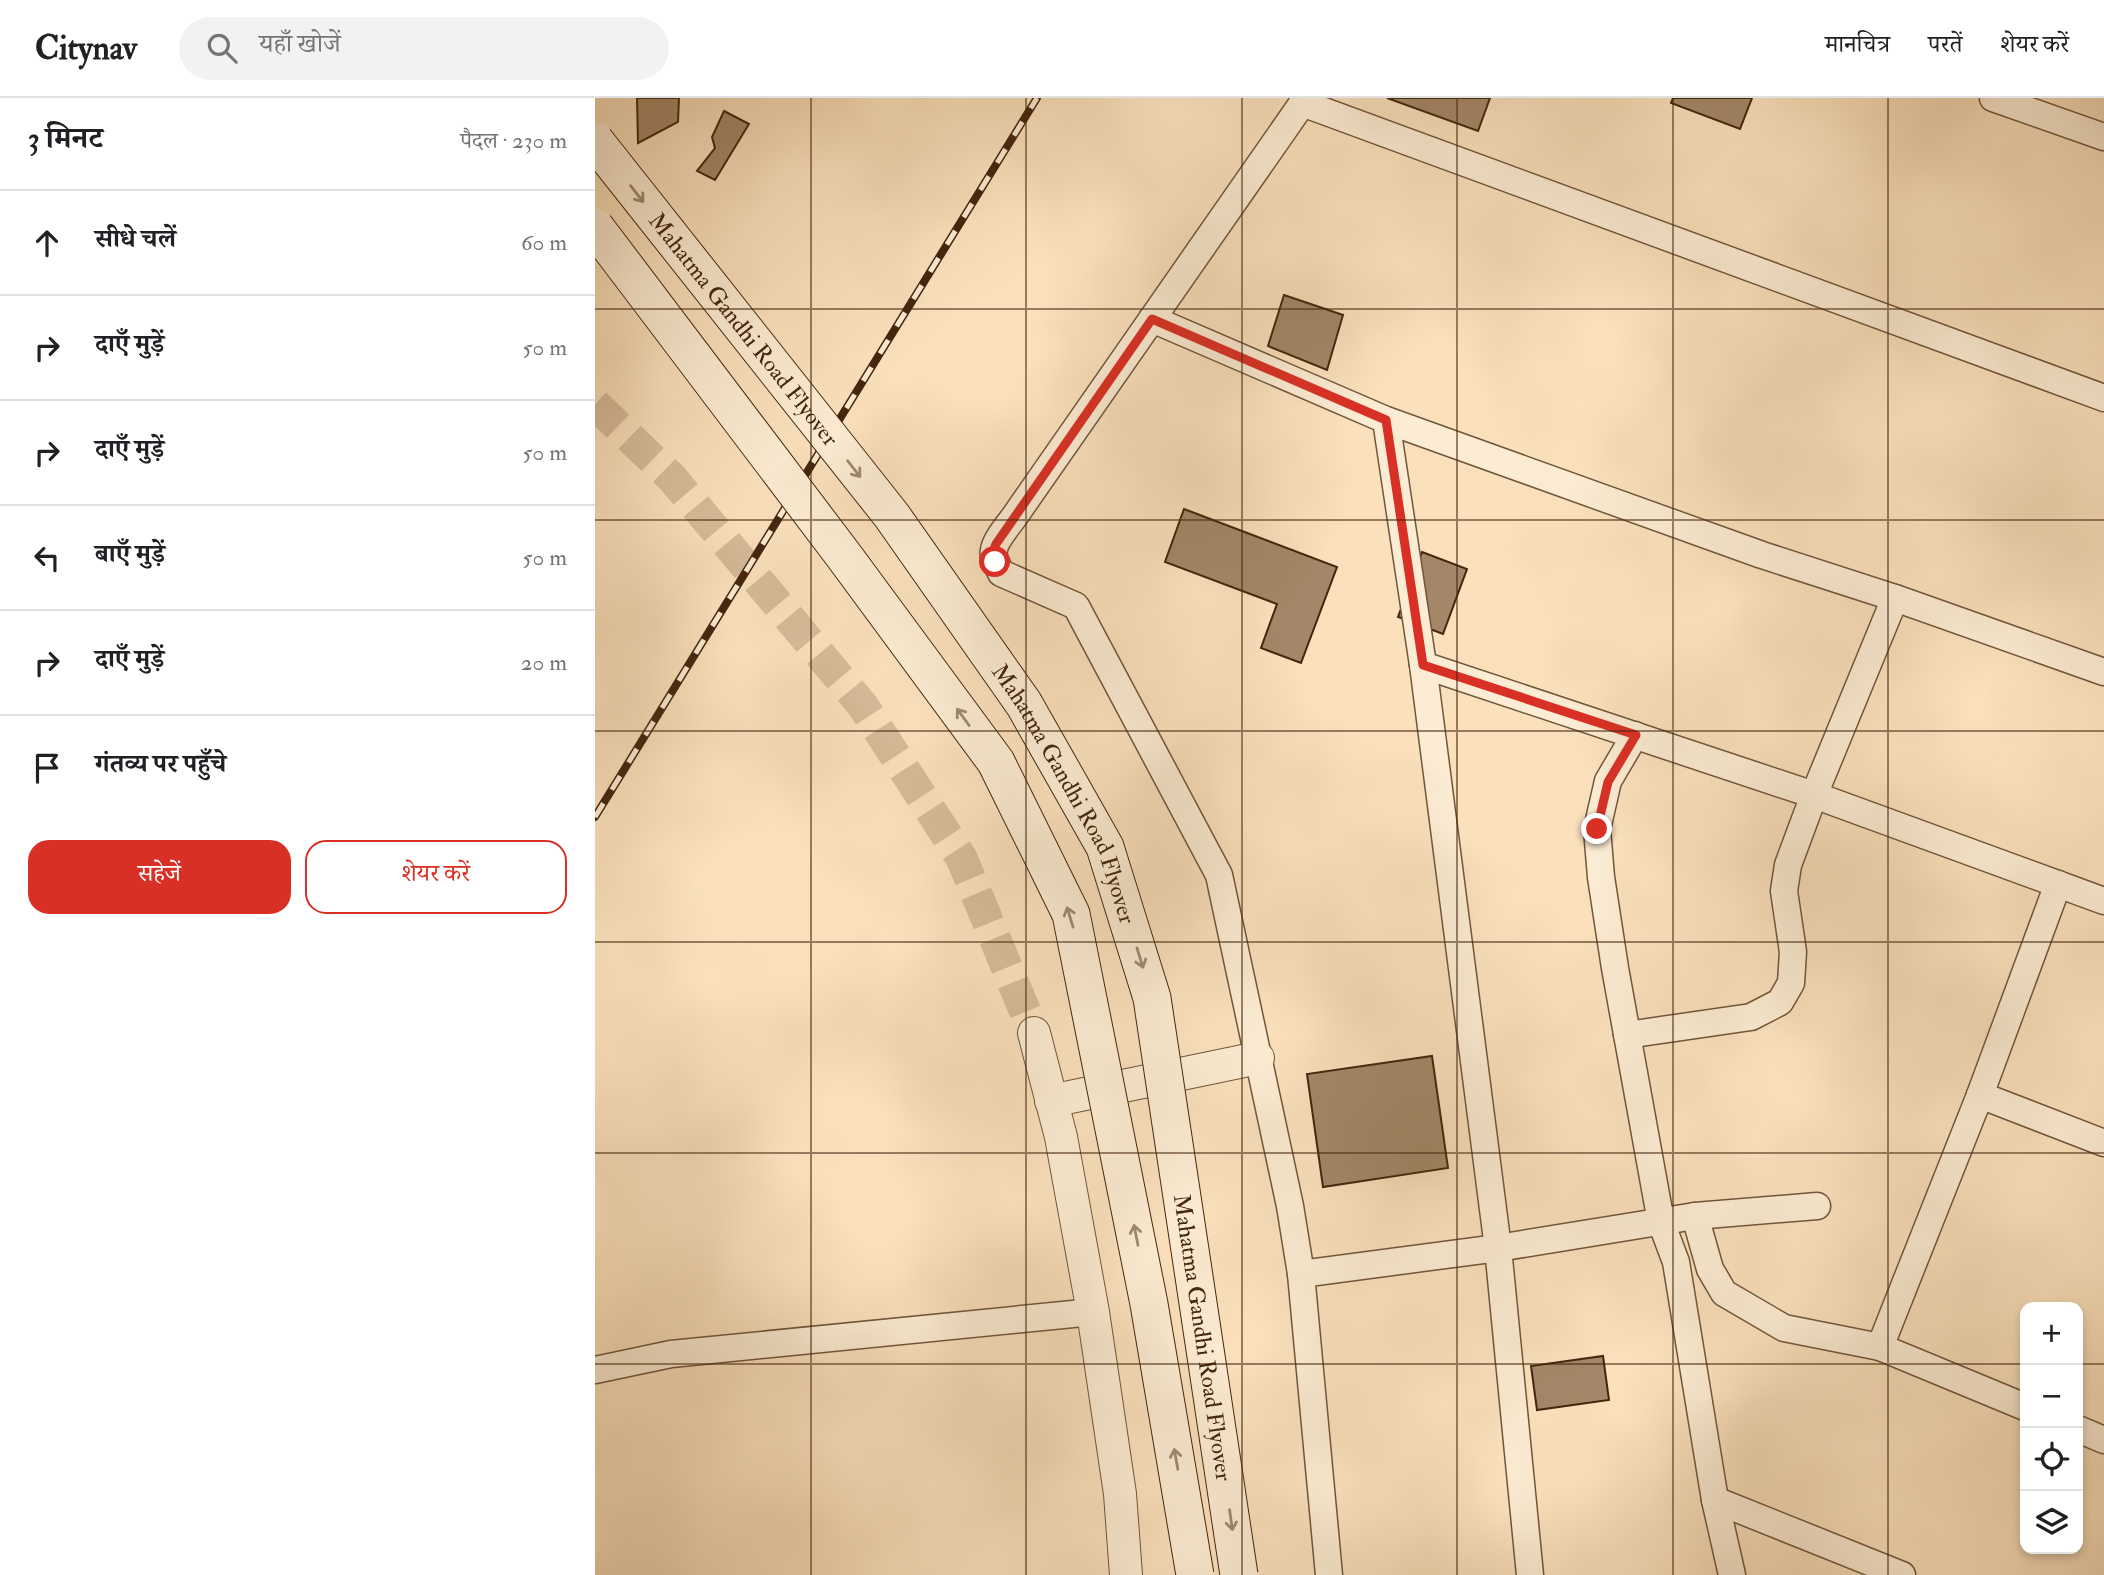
<!DOCTYPE html>
<html lang="hi">
<head>
<meta charset="utf-8">
<style>
  body { margin:0; font-family:"IM FELL Double Pica","Noto Serif Devanagari",serif; background:#f2f2f2; color:#202124 }
  .controls { position:absolute; right:21px; bottom:21px; display:grid; overflow:hidden; border-radius:14px; box-shadow:0 4px 10px #0003 }
  .controls button { width:63px; height:63px; display:grid; place-items:center; padding:0; border:0; border-bottom:2px solid #e0e0e0; background:#fff; color:#202124; font:35px sans-serif }
  .stop { position:absolute; width:21px; height:21px; margin:-16px; border:5px solid #d93025; border-radius:50%; background:#fff }
  .stop.end { background:#d93025; border-color:#fff; box-shadow:0 2px 7px #0008 }
  .list { margin:0; padding:0; list-style:none }
  h2 { display:flex; justify-content:space-between; align-items:center; height:91px; margin:0; padding:0 28px; font-size:30px }
  h2 small { font-size:23px; font-weight:400; color:#757577 }
  .list li { display:grid; grid-template-columns:46px 1fr auto; gap:21px; align-items:center; box-sizing:border-box; height:105px; padding:0 28px; border-top:2px solid #e0e0e0 }
  .list b { display:block; font-size:26px; white-space:nowrap }
  .list em { font-size:23px; font-style:normal; color:#757577 }
  .actions { display:flex; gap:14px; padding:21px 28px }
  .actions a { flex:1; padding:16px 0; border:2px solid #d93025; border-radius:21px; text-align:center; font-size:24px; color:#d93025 }
  .actions .main { background:#d93025; color:#fff }
  .icon { flex:none; width:38px; height:38px; fill:none; stroke:currentColor; stroke-width:2; stroke-linecap:round; stroke-linejoin:round }
  .map { position:relative; flex:none; width:1509px; height:1477px; overflow:hidden }
  header { display:flex; align-items:center; gap:42px; box-sizing:border-box; height:98px; padding:0 35px; background:#fff; border-bottom:2px solid #e0e0e0 }
  header strong { font-size:33px }
  nav { display:flex; gap:38px; margin-inline-start:auto; font-size:24px }
  .search { width:490px; height:63px; background:#f2f2f2; display:flex; align-items:center; gap:18px; box-sizing:border-box; padding:0 24px; border-radius:38px; color:#757577; font-size:26px }
  main { display:flex }
  aside { flex:1; background:#fff }
  .map>svg:first-child { display:block }
  .building { fill:#a38768; stroke:#44260e; stroke-width:2 }
  .lines { fill:none; stroke-linecap:round; stroke-linejoin:round }
  .tertiary-tunnel { stroke:#d6bc99; stroke-width:32; stroke-dasharray:32 16; stroke-linecap:butt }
  .minor-casing { stroke:#72553a; stroke-width:29 }
  .tertiary-casing { stroke:#72553a; stroke-width:34 }
  .minor { stroke:#fcecd3; stroke-width:26 }
  .tertiary { stroke:#fcecd3; stroke-width:32 }
  .rail-casing { stroke:#44260e; stroke-width:8 }
  .rail { stroke:#fcecd3; stroke-width:5; stroke-dasharray:16; stroke-linecap:butt }
  .secondary-bridge-casing { stroke:#44260e; stroke-width:39; stroke-linecap:butt }
  .secondary-bridge { stroke:#fcecd3; stroke-width:37 }
  .oneway { stroke:#a08970 }
  .route { stroke:#d93025; stroke-width:9 }
  .grid { fill:none; stroke:#44260e; stroke-width:2; stroke-opacity:0.55 }
  .labels { text-anchor:middle; stroke-width:5; stroke-linejoin:round; paint-order:stroke }
  .street-label { font-size:23px; fill:#44260e; stroke:#fcecd3 }
</style>
</head>
<body>
<header>
<strong>Citynav</strong>
<div class="search"><svg class="icon" aria-label="search" viewBox="0 0 24 24"><circle cx="10" cy="10" r="6"/><path d="M15 15l6 6"/></svg>यहाँ खोजें</div>
<nav><a>मानचित्र</a><a>परतें</a><a>शेयर करें</a></nav>
</header>
<main>
<aside>
<h2>3 मिनट<small>पैदल · 230 m</small></h2>
<ul class="list">
<li><svg class="icon" aria-label="ahead" viewBox="0 0 24 24"><path d="M12 20V5M6 11l6-6 6 6"/></svg><div><b>सीधे चलें</b></div><em>60 m</em></li>
<li><svg class="icon" aria-label="right" viewBox="0 0 24 24"><path d="M7 20v-9h11M14 6l5 5-5 5"/></svg><div><b>दाएँ मुड़ें</b></div><em>50 m</em></li>
<li><svg class="icon" aria-label="right" viewBox="0 0 24 24"><path d="M7 20v-9h11M14 6l5 5-5 5"/></svg><div><b>दाएँ मुड़ें</b></div><em>50 m</em></li>
<li><svg class="icon" aria-label="left" viewBox="0 0 24 24"><path d="M17 20v-9H6M10 6l-5 5 5 5"/></svg><div><b>बाएँ मुड़ें</b></div><em>50 m</em></li>
<li><svg class="icon" aria-label="right" viewBox="0 0 24 24"><path d="M7 20v-9h11M14 6l5 5-5 5"/></svg><div><b>दाएँ मुड़ें</b></div><em>20 m</em></li>
<li><svg class="icon" aria-label="arrive" viewBox="0 0 24 24"><path d="M6 21V4h12l-3 4 3 4H6"/></svg><div><b>गंतव्य पर पहुँचे</b></div></li>
</ul>
<div class="actions"><a class="main">सहेजें</a><a>शेयर करें</a></div>
</aside>
<div class="map">
<svg width="1509" height="1477" viewBox="0 0 1509 1477">
  <rect width="100%" height="100%" fill="#fae1bc"/>
  <filter id="stains"><feTurbulence type="fractalNoise" baseFrequency=".00286" numOctaves="4"/><feColorMatrix values="0 0 0 0 .2 0 0 0 0 .09 0 0 0 0 .02 0 0 0 .5 -.17"/></filter>
  <radialGradient id="worn" r=".72"><stop offset=".6" stop-color="#630" stop-opacity="0"/><stop offset="1" stop-color="#630" stop-opacity=".3"/></radialGradient>
  <g class="building">
    <polygon points="42,0 84,0 83,24 43,45"/>
    <polygon points="792,0 895,0 883,33"/>
    <polygon points="1078,0 1157,0 1145,31 1076,5"/>
    <polygon points="129,13 154,26 120,82 102,73 120,50 117,39"/>
    <polygon points="689,197 748,217 732,272 673,248"/>
    <polygon points="589,411 742,469 706,565 666,550 682,506 570,464"/>
    <polygon points="827,454 872,471 848,536 803,519"/>
    <polygon points="837,958 853,1070 728,1089 712,976"/>
    <polygon points="1008,1258 1014,1302 942,1312 936,1268"/>
  </g>
  <g class="lines">
    <polyline class="tertiary-tunnel" points="0,306 77,380 268,608 367,761 439,935"/>
    <g class="minor-casing">
      <g id="minor">
        <path d="M 711,0 L 424,412 C 418,422 400,441 399,452 C 397,460 403,468 406,475 L 481,508 L 624,777 L 695,1108 L 706,1176 L 734,1477"/>
        <polyline points="1398,0 1509,39"/>
        <polyline points="707,5 1509,300"/>
        <polyline points="557,221 791,322 1167,457 1300,500 1509,574"/>
        <polyline points="791,322 828,567 1219,697 1509,803"/>
        <polyline points="828,567 903,1150 935,1477"/>
        <polyline points="1040,637 1013,683 1002,731 1006,779 1020,870 1066,1124 1081,1164 1120,1402 1137,1477"/>
        <polyline points="1032,937 1156,919 1185,904 1196,885 1198,854 1189,793 1193,767 1219,697 1300,500"/>
        <polyline points="1385,997 1463,786"/>
        <polyline points="1100,1118 1115,1171 1129,1195 1189,1230 1285,1249"/>
        <polyline points="706,1176 903,1150 1100,1118 1222,1108"/>
        <polyline points="0,1272 76,1256 498,1214"/>
        <polyline points="1430,1309 1285,1249 1385,997 1509,1045"/>
        <polyline points="1483,1331 1509,1342"/>
        <polyline points="1120,1402 1307,1477"/>
      </g>
    </g>
    <g class="tertiary-casing">
      <g id="tertiary">
        <polyline points="439,935 466,1039 498,1214 525,1396 531,1477"/>
        <polyline points="456,1003 663,960"/>
      </g>
    </g>
    <use href="#minor" class="minor"/>
    <use href="#tertiary" class="tertiary"/>
    <g class="rail-casing">
      <polyline id="rail" points="0,719 442,0"/>
    </g>
    <use href="#rail" class="rail"/>
    <g class="secondary-bridge-casing">
      <g id="secondary-bridge">
        <path id="s1" d="M 0,43 L 297,418 L 429,606 L 510,749 L 557,900 L 644,1477"/>
        <polyline points="0,129 249,458 401,664 476,816 554,1206 600,1477"/>
      </g>
    </g>
    <use href="#secondary-bridge" class="secondary-bridge"/>
  </g>
  <defs><path id="oneway-shaft" d="M-6 0H5M1.5-3L5.5 0L1.5 3" fill="none" stroke-width="1.6" stroke-linecap="round" stroke-linejoin="round" transform="scale(1.75)"/></defs>
  <g class="oneway">
    <use href="#oneway-shaft" transform="translate(42 96) rotate(52)"/>
    <use href="#oneway-shaft" transform="translate(259 371) rotate(52)"/>
    <use href="#oneway-shaft" transform="translate(368 619) rotate(-126)"/>
    <use href="#oneway-shaft" transform="translate(475 819) rotate(-107)"/>
    <use href="#oneway-shaft" transform="translate(545 860) rotate(73)"/>
    <use href="#oneway-shaft" transform="translate(541 1137) rotate(-101)"/>
    <use href="#oneway-shaft" transform="translate(581 1361) rotate(-100)"/>
    <use href="#oneway-shaft" transform="translate(636 1422) rotate(82)"/>
  </g>
  <g class="lines">
    <polyline class="route" points="400,464 398,454 401,446 557,221 791,322 828,567 1041,637 1013,684 1002,731"/>
  </g>
  <path class="grid" d="M 216,0 L 216,1477M 431,0 L 431,1477M 647,0 L 647,1477M 862,0 L 862,1477M 1078,0 L 1078,1477M 1293,0 L 1293,1477M 0,211 L 1509,211M 0,422 L 1509,422M 0,633 L 1509,633M 0,844 L 1509,844M 0,1055 L 1509,1055M 0,1266 L 1430,1266M 1483,1266 L 1509,1266"/>
  <g class="labels">
    <g class="street-label">
      <text dy="8" stroke="none"><textPath href="#s1" startOffset="240">Mahatma Gandhi Road Flyover</textPath></text>
      <text dy="8" stroke="none"><textPath href="#s1" startOffset="807">Mahatma Gandhi Road Flyover</textPath></text>
      <text dy="8" stroke="none"><textPath href="#s1" startOffset="1374">Mahatma Gandhi Road Flyover</textPath></text>
    </g>
  </g>
  <rect width="100%" height="100%" filter="url(#stains)"/>
  <rect width="100%" height="100%" fill="url(#worn)"/>
</svg>
<div class="controls">
<button>+</button>
<button>−</button>
<button><svg class="icon" aria-label="locate" viewBox="0 0 24 24"><circle cx="12" cy="12" r="6"/><path d="M12 2v4M12 18v4M2 12h4M18 12h4"/></svg></button>
<button><svg class="icon" aria-label="layers" viewBox="0 0 24 24"><path d="M12 4l9 5-9 5-9-5zM3 14l9 5 9-5"/></svg></button>
</div>
<div class="stop" style="left:400px;top:464px"></div>
<div class="stop end" style="left:1002px;top:731px"></div>
</div>
</main>
</body>
</html>
